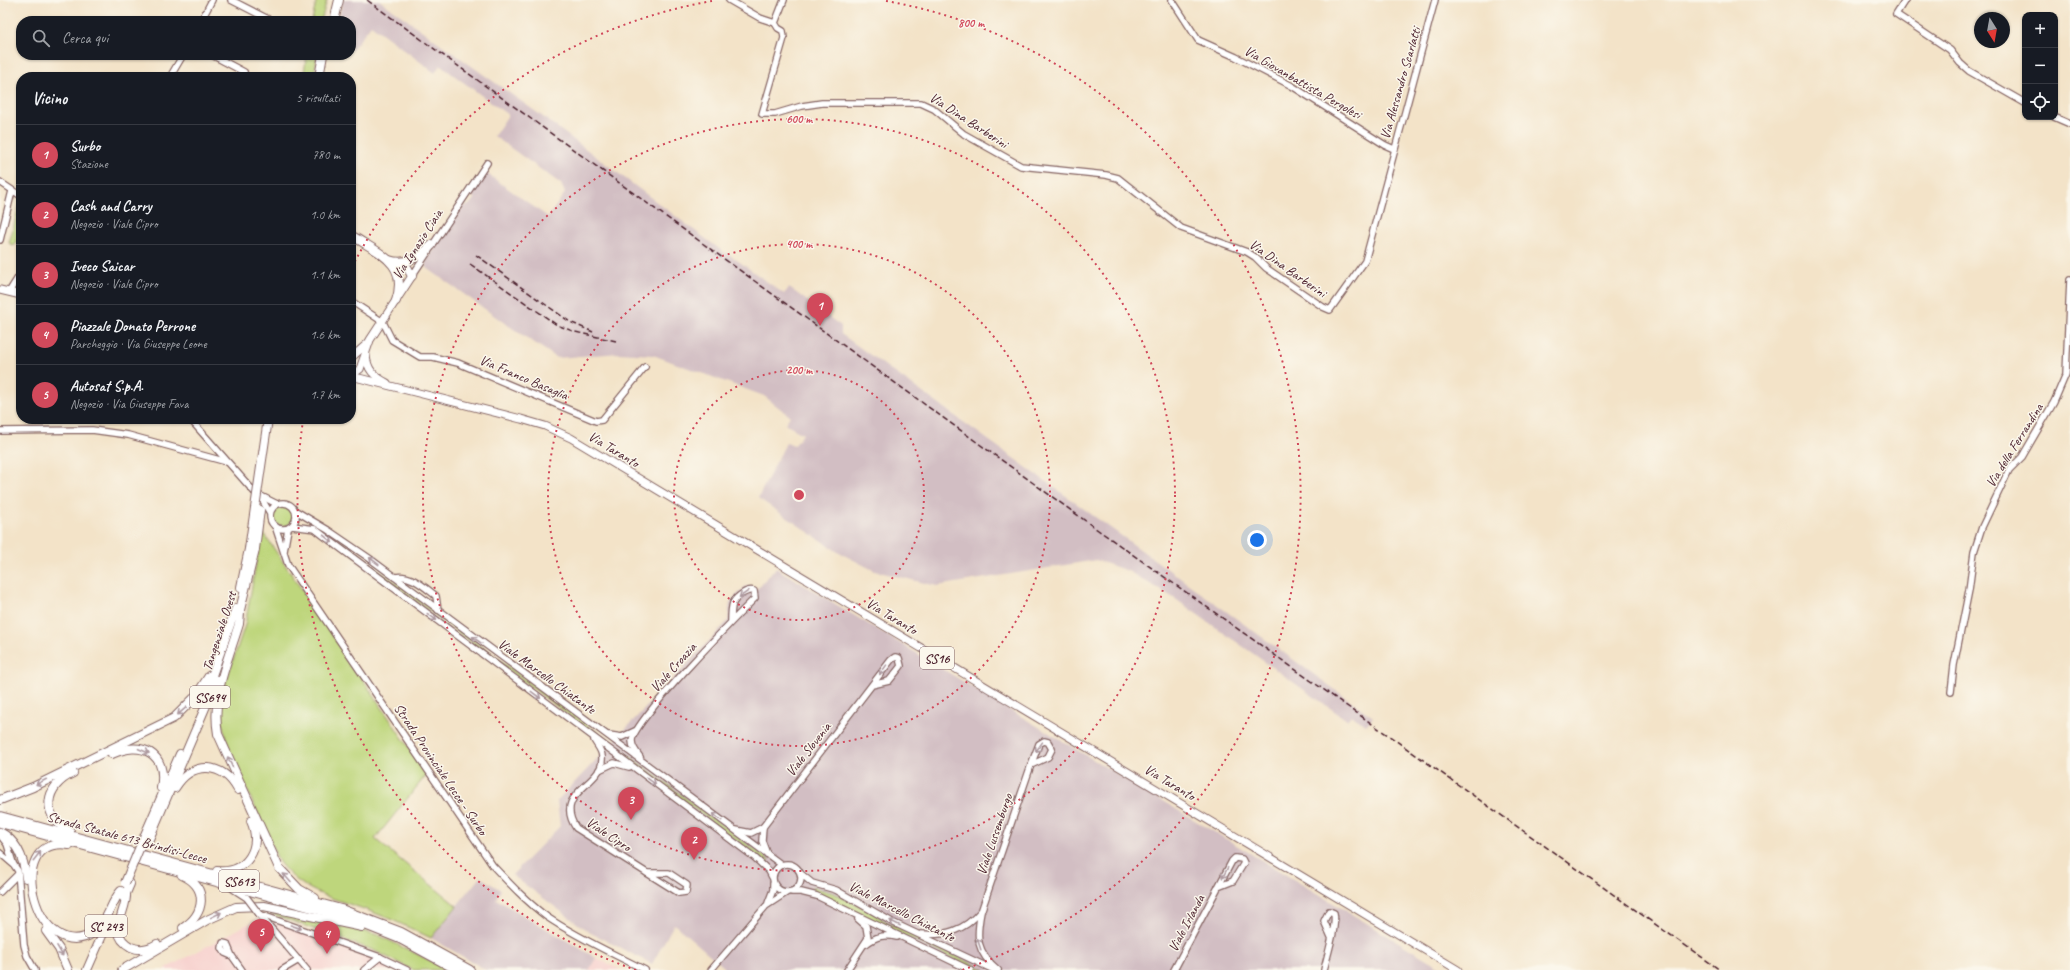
<!DOCTYPE html>
<html lang="it">
<head>
<meta charset="utf-8">
<style>
  body { margin:0; font-family:Caveat,sans-serif; background:#242831; color:#f1f3f6 }
  .controls { position:absolute; right:12px; top:12px; display:grid; overflow:hidden; border-radius:8px; box-shadow:0 1px 3px #0004 }
  .controls button { width:36px; height:36px; display:grid; place-items:center; padding:0; border:0; border-bottom:1px solid #363941; background:#171b24; color:#f1f3f6; font:20px sans-serif }
  .compass { position:absolute; left:1974px; top:12px; width:36px; height:36px; border-radius:50%; background:#171b24; box-shadow:0 1px 3px #0004; rotate:169deg }
  .you { position:absolute; left:1257px; top:540px; width:14px; height:14px; margin:-10px; border:3px solid #fff; border-radius:50%; background:#1a73e8; box-shadow:0 0 0 6px #1a73e833 }
  .badge { display:grid; place-items:center; width:26px; height:26px; border-radius:50%; background:#d1495b; color:#fff; font-size:13px; font-weight:700 }
  .pin { position:absolute; translate:-50% -33px; filter:drop-shadow(0 1px 2px #0008) }
  .pin::after { content:''; position:absolute; top:21px; width:14px; height:12px; background:inherit; clip-path:polygon(0 0,100% 0,50% 100%) }
  .list { margin:0; padding:0; list-style:none }
  h2 { display:flex; justify-content:space-between; align-items:center; height:52px; margin:0; padding:0 16px; font-size:17px }
  h2 small { font-size:13px; font-weight:400; color:#9ea1a6 }
  .list li { display:grid; grid-template-columns:26px 1fr auto; gap:12px; align-items:center; box-sizing:border-box; height:60px; padding:0 16px; border-top:1px solid #363941 }
  .list b { display:block; font-size:15px; white-space:nowrap }
  .list p { margin:0; font-size:13px; white-space:nowrap; color:#9ea1a6 }
  .list em { font-size:13px; font-style:normal; color:#9ea1a6 }
  .icon { flex:none; width:22px; height:22px; fill:none; stroke:currentColor; stroke-width:2; stroke-linecap:round; stroke-linejoin:round }
  .map { position:relative; flex:none; width:2070px; height:970px; overflow:hidden }
  .search { position:absolute; background:#171b24; box-shadow:0 1px 3px #0004; left:16px; top:16px; width:340px; height:44px; display:flex; align-items:center; gap:10px; box-sizing:border-box; padding:0 14px; border-radius:16px; color:#9ea1a6; font-size:15px }
  .panel { position:absolute; background:#171b24; box-shadow:0 1px 3px #0004; left:16px; top:72px; width:340px; height:352px; border-radius:16px }
  .map>svg:first-child { display:block }
  .built { fill:#f7d0cd }
  .industrial { fill:#d2bec3 }
  .green { fill:#bed67b; stroke:#847a53 }
  .lines { fill:none; stroke-linecap:round; stroke-linejoin:round }
  .minor-casing { stroke:#856462; stroke-width:8 }
  .major-casing { stroke:#856462; stroke-width:9 }
  .highway-casing { stroke:#856462; stroke-width:10 }
  .minor { stroke:#fff; stroke-width:5.5 }
  .major { stroke:#fff; stroke-width:7 }
  .highway { stroke:#fff; stroke-width:8 }
  .rail { stroke:#4a1f2b; stroke-width:1.5; stroke-dasharray:6 3; stroke-linecap:butt }
  .minor-bridge-casing { stroke:#856462; stroke-width:8; stroke-linecap:butt }
  .highway-bridge-casing { stroke:#856462; stroke-width:10; stroke-linecap:butt }
  .minor-bridge { stroke:#fff; stroke-width:5.5 }
  .highway-bridge { stroke:#fff; stroke-width:8 }
  .oneway { stroke:#ae9aa0 }
  .ring { fill:none; stroke:#d1495b; stroke-width:2; stroke-dasharray:2 4 }
  .labels { text-anchor:middle; stroke-width:3; stroke-linejoin:round; paint-order:stroke }
  .shield { fill:#fbf7ec; stroke:#7f6065; stroke-width:1 }
  .shield-label { font-size:13px; font-weight:bold; fill:#4a1f2b }
  .street-label { font-size:14px; fill:#4a1f2b; stroke:#fbf7ec }
  .centre { fill:#d1495b; stroke:#fbf7ec; stroke-width:2 }
  .ring-label { font-size:12px; text-anchor:middle; font-weight:bold; fill:#d1495b; stroke:#fbf7ec; stroke-width:3; stroke-linejoin:round; paint-order:stroke }
</style>
</head>
<body>
<div class="map">
<svg width="2070" height="970" viewBox="0 0 2070 970">
  <rect width="100%" height="100%" fill="#fbf7ec"/>
  <filter id="ink" filterUnits="userSpaceOnUse"><feTurbulence type="fractalNoise" baseFrequency=".025" numOctaves="2"/><feDisplacementMap in="SourceGraphic" scale="8" xChannelSelector="R" yChannelSelector="G"/><feConvolveMatrix kernelMatrix="1 2 1 2 8 2 1 2 1" color-interpolation-filters="sRGB"/></filter>
  <filter id="wash" filterUnits="userSpaceOnUse"><feTurbulence type="fractalNoise" baseFrequency=".012" numOctaves="4" result="noise"/><feDisplacementMap in="SourceGraphic" scale="16" xChannelSelector="R" yChannelSelector="G"/><feGaussianBlur stdDeviation="0.9" result="paint"/><feColorMatrix in="noise" values="0 0 0 0 0 0 0 0 0 0 0 0 0 0 0 0 0 1.4 0 .05"/><feComposite in="paint" operator="in"/></filter>
  <g filter="url(#wash)">
    <rect width="100%" height="100%" fill="#f3e3c8"/>
    <g class="built">
      <polygon points="259,918 277,922 381,960 400,970 163,970"/>
      <polygon points="596,958 621,970 589,970"/>
    </g>
    <g class="industrial">
      <polygon points="343,0 379,0 539,114 726,254 727,253 784,294 789,288 795,292 841,326 841,334 1373,717 1366,725 1351,715 1347,720 1174,598 1128,571 1096,560 937,586 875,571 838,552 758,498 786,443 795,445 803,434 785,424 790,416 764,396 653,355 619,353 557,358 506,324 427,268 425,263 463,206 469,205 474,199 472,192 486,173 548,217 565,193 561,184 494,136 508,115 440,65 435,73 371,25 351,51 351,21 338,21"/>
      <polygon points="776,568 1007,708 1445,970 724,970 725,968 674,924 652,964 589,932 512,875 560,826 557,801 728,621 730,602 746,586 757,589"/>
      <polygon points="480,877 501,890 496,899 596,958 589,970 486,970 431,938"/>
    </g>
    <g class="green">
      <polygon points="312,0 327,0 321,21 312,21 316,2"/>
      <polygon points="307,55 317,55 314,77 303,77"/>
      <polygon points="21,199 21,243 17,241 14,246 9,243"/>
      <circle cx="283" cy="516" r="10"/>
      <polygon points="325,530 769,860 767,863 323,532"/>
      <path d="M 262,531 L 427,774 L 375,839 L 457,906 L 431,938 C 412,929 392,919 372,912 C 336,898 304,895 279,862 L 230,751 L 221,720 L 221,702 L 225,684 L 245,625 Z"/>
      <polygon points="812,887 834,893 868,910 885,921 985,970 977,970 811,891"/>
      <polygon points="263,911 362,931 378,935 449,970 413,970 373,950"/>
    </g>
  </g>
  <g filter="url(#ink)">
    <g class="lines">
      <g class="minor-casing">
        <g id="minor">
          <polyline points="231,0 272,21"/>
          <polyline points="729,0 760,18 775,23"/>
          <polyline points="784,0 775,23 778,28 783,31 784,38 762,114 775,114 802,106 822,103 921,103 934,109 964,134 1021,166 1106,175 1118,178 1181,228 1247,252 1255,257 1266,268 1323,307 1330,310 1365,261 1435,0"/>
          <polyline points="1172,0 1198,40 1236,57 1292,86 1385,145 1394,149"/>
          <polyline points="1905,0 1896,14 1950,50 1960,63 1969,71 2025,103"/>
          <polyline points="201,21 212,0"/>
          <polyline points="212,55 244,72"/>
          <polyline points="170,77 183,55"/>
          <polyline points="2054,117 2070,124"/>
          <polyline points="0,182 21,196"/>
          <polyline points="0,240 12,191"/>
          <polyline points="412,276 487,163"/>
          <polyline points="9,292 21,273"/>
          <polyline points="351,301 383,322 392,340 420,357 433,357 458,363 596,421 602,420 645,367"/>
          <polyline points="190,419 264,503 270,513"/>
          <polyline points="0,431 92,430 128,435 227,462"/>
          <polyline points="257,494 277,504"/>
          <circle cx="283" cy="516" r="13"/>
          <polyline points="296,511 328,530 369,558 782,865"/>
          <path d="M 275,526 L 288,565 L 493,866 C 510,884 527,902 547,917 C 578,938 612,953 645,970"/>
          <polyline points="292,526 315,529 324,536 754,857 769,871 772,877"/>
          <polyline points="284,551 288,529"/>
          <path d="M 395,577 C 411,574 423,586 436,596 L 438,610"/>
          <polyline points="1951,692 1954,665 1969,590 1974,552 1982,527 2009,470 2022,457 2054,402 2066,374 2070,280"/>
          <polyline points="609,735 622,737 635,731"/>
          <path d="M 594,740 C 597,746 602,750 602,757 C 605,785 552,791 576,828 L 647,873"/>
          <path d="M 640,757 C 636,752 632,747 632,741 C 632,722 736,617 755,598 L 754,591 C 747,589 737,596 733,603 C 731,608 731,617 731,622"/>
          <polyline points="599,770 614,763 629,767"/>
          <polyline points="763,827 891,660 895,657 899,658 901,666 889,681 872,685"/>
          <polyline points="736,830 751,833 763,827 762,841 767,854"/>
          <polyline points="0,835 7,844 13,863"/>
          <polyline points="0,853 14,865 18,871 24,945 27,956 35,970"/>
          <circle cx="787" cy="878" r="14"/>
          <polygon points="647,873 669,873 687,885 686,892 679,893"/>
          <polyline points="801,874 812,883 836,890 892,922 994,970"/>
          <polyline points="233,889 247,898"/>
          <polyline points="0,892 18,874"/>
          <polyline points="792,892 801,892 817,896 970,970"/>
          <polyline points="768,903 773,890 773,884"/>
          <polyline points="259,914 380,957 407,970"/>
          <polyline points="259,914 307,970"/>
          <path d="M 921,934 C 945,936 964,931 980,912"/>
          <path d="M 866,944 C 876,936 885,934 897,937"/>
          <polyline points="232,956 225,953 222,948 223,943 227,944 232,956 242,970"/>
          <polyline points="282,970 299,960"/>
          <polyline points="364,970 380,957"/>
          <polyline points="711,970 766,906 786,893"/>
          <polyline points="847,970 868,938 866,926 858,919"/>
          <path d="M 998,970 C 976,952 976,938 981,912 L 1031,765 L 1039,744 L 1044,741 L 1048,742 L 1052,749 L 1048,757 L 1031,765"/>
          <polyline points="1174,970 1232,861 1235,858 1242,859 1244,863 1233,881 1218,887"/>
          <path d="M 1324,970 C 1327,956 1337,926 1334,913 L 1329,911 L 1324,921 L 1331,937"/>
        </g>
      </g>
      <g class="major-casing">
        <g id="major">
          <polyline points="0,290 21,295"/>
          <path d="M 366,355 C 367,370 374,376 387,383"/>
          <polyline points="351,358 369,342"/>
          <polyline points="351,376 521,419 545,426 571,438 1458,970"/>
          <polyline points="351,376 360,369 370,340 412,276"/>
        </g>
      </g>
      <g class="highway-casing">
        <g id="highway">
          <polyline points="334,21 339,0"/>
          <polyline points="319,77 323,55"/>
          <path d="M 351,235 C 378,253 409,262 396,301"/>
          <path d="M 389,260 C 407,266 420,256 432,245"/>
          <polyline points="398,262 407,267 412,276"/>
          <polyline points="241,587 249,549"/>
          <path d="M 240,613 L 239,624 C 228,660 211,696 218,734 L 279,868 L 299,889 L 315,898"/>
          <polyline points="238,618 255,549"/>
          <polyline points="209,684 236,608"/>
          <path d="M 112,754 C 141,740 168,753 161,788"/>
          <path d="M 175,788 C 192,760 223,762 238,790"/>
          <polyline points="0,800 33,787 174,718 196,696 209,676"/>
          <polyline points="0,816 341,909 401,932 470,970"/>
          <polyline points="0,823 345,917 400,939 457,970"/>
          <path d="M 70,831 C 40,817 44,786 73,773"/>
          <path d="M 0,832 C 17,841 24,859 26,878"/>
          <polyline points="144,837 180,754"/>
          <polyline points="149,839 217,680"/>
          <path d="M 69,845 C 0,834 37,970 95,932 C 108,922 110,903 121,891"/>
          <path d="M 217,871 C 247,874 263,847 251,821"/>
          <path d="M 182,875 C 209,887 205,914 183,928"/>
          <path d="M 126,893 C 128,911 105,933 131,947 C 140,951 149,949 157,944"/>
          <polyline points="124,898 130,884"/>
          <polyline points="46,931 59,949 68,970"/>
          <polyline points="87,970 108,922"/>
          <polyline points="122,970 207,920 236,907 264,906 362,927"/>
        </g>
      </g>
      <use href="#minor" class="minor"/>
      <use href="#major" class="major"/>
      <use href="#highway" class="highway"/>
      <g class="rail">
        <polyline points="367,0 1098,530 1720,970"/>
        <polyline points="476,255 570,322 593,332"/>
        <polyline points="470,264 557,325 575,332 616,341"/>
      </g>
      <g class="minor-bridge-casing">
        <polyline id="minor-bridge" points="247,898 259,914"/>
      </g>
      <g class="highway-bridge-casing">
        <g id="highway-bridge">
          <polyline points="249,549 268,419"/>
          <polyline points="255,549 260,510"/>
          <polyline points="125,883 144,837"/>
        </g>
      </g>
      <use href="#minor-bridge" class="minor-bridge"/>
      <use href="#highway-bridge" class="highway-bridge"/>
    </g>
    <defs><path id="oneway-shaft" d="M-6 0H5M1.5-3L5.5 0L1.5 3" fill="none" stroke-width="1.6" stroke-linecap="round" stroke-linejoin="round"/></defs>
    <g class="oneway">
      <use href="#oneway-shaft" transform="translate(328 539) rotate(40)"/>
      <use href="#oneway-shaft" transform="translate(374 561) rotate(-143)"/>
      <use href="#oneway-shaft" transform="translate(744 594) rotate(145)"/>
      <use href="#oneway-shaft" transform="translate(432 617) rotate(36)"/>
      <use href="#oneway-shaft" transform="translate(477 640) rotate(-144)"/>
      <use href="#oneway-shaft" transform="translate(883 670) rotate(126)"/>
      <use href="#oneway-shaft" transform="translate(536 695) rotate(37)"/>
      <use href="#oneway-shaft" transform="translate(182 711) rotate(139)"/>
      <use href="#oneway-shaft" transform="translate(1039 747) rotate(125)"/>
      <use href="#oneway-shaft" transform="translate(144 751) rotate(23)"/>
      <use href="#oneway-shaft" transform="translate(230 762) rotate(-115)"/>
      <use href="#oneway-shaft" transform="translate(651 781) rotate(36)"/>
      <use href="#oneway-shaft" transform="translate(41 782) rotate(153)"/>
      <use href="#oneway-shaft" transform="translate(717 817) rotate(-143)"/>
      <use href="#oneway-shaft" transform="translate(37 856) rotate(-51)"/>
      <use href="#oneway-shaft" transform="translate(1225 873) rotate(117)"/>
      <use href="#oneway-shaft" transform="translate(287 878) rotate(-132)"/>
      <use href="#oneway-shaft" transform="translate(216 915) rotate(-26)"/>
      <use href="#oneway-shaft" transform="translate(895 923) rotate(-153)"/>
      <use href="#oneway-shaft" transform="translate(296 927) rotate(19)"/>
      <use href="#oneway-shaft" transform="translate(979 944) rotate(-108)"/>
      <use href="#oneway-shaft" transform="translate(60 951) rotate(60)"/>
    </g>
  </g>
  <g class="ring">
    <circle cx="799" cy="495" r="125"/>
    <circle cx="799" cy="495" r="251"/>
    <circle cx="799" cy="495" r="376"/>
    <path d="M636 970A502 502 0 0 1 303 421M352 267A502 502 0 0 1 712 1M886 1A502 502 0 0 1 962 970"/>
  </g>
  <g class="labels">
    <g class="shield">
      <rect x="920" y="647" width="34" height="22" rx="3"/>
      <rect x="190" y="686" width="40" height="22" rx="3"/>
      <rect x="219" y="870" width="40" height="22" rx="3"/>
      <rect x="85" y="915" width="42" height="22" rx="3"/>
    </g>
    <g class="shield-label">
      <text x="937" y="663">SS16</text>
      <text x="210" y="702">SS694</text>
      <text x="239" y="886">SS613</text>
      <text x="106" y="931">SC 243</text>
    </g>
    <g class="street-label">
      <text transform="translate(1303 82) rotate(30)" y="5">Via Giovanbattista Pergolesi</text>
      <text transform="translate(1400 83) rotate(-74)" y="5">Via Alessandro Scarlatti</text>
      <text transform="translate(969 120) rotate(33)" y="5">Via Dina Barberini</text>
      <text transform="translate(417 244) rotate(-57)" y="5">Via Ignazio Ciaia</text>
      <text transform="translate(1288 268) rotate(35)" y="5">Via Dina Barberini</text>
      <text transform="translate(524 377) rotate(23)" y="5">Via Franco Basaglia</text>
      <text transform="translate(2014 445) rotate(-58)" y="5">Via della Ferrandina</text>
      <text transform="translate(614 449) rotate(31)" y="5">Via Taranto</text>
      <text transform="translate(892 616) rotate(31)" y="5">Via Taranto</text>
      <text transform="translate(219 631) rotate(-72)" y="5">Tangenziale Ovest</text>
      <text transform="translate(673 667) rotate(-48)" y="5">Viale Croazia</text>
      <text transform="translate(547 676) rotate(36)" y="5">Viale Marcello Chiatante</text>
      <text transform="translate(808 749) rotate(-52)" y="5">Viale Slovenia</text>
      <text transform="translate(441 769) rotate(56)" y="5">Strada Provinciale Lecce - Surbo</text>
      <text transform="translate(1170 782) rotate(31)" y="5">Via Taranto</text>
      <text transform="translate(609 834) rotate(33)" y="5">Viale Cipro</text>
      <text transform="translate(994 834) rotate(-71)" y="5">Viale Lussemburgo</text>
      <text transform="translate(127 837) rotate(15)" y="5">Strada Statale 613 Brindisi-Lecce</text>
      <text transform="translate(902 911) rotate(27)" y="5">Viale Marcello Chiatante</text>
      <text transform="translate(1186 923) rotate(-62)" y="5">Viale Irlanda</text>
    </g>
  </g>
  <circle cx="799" cy="495" r="6" class="centre"/>
  <g class="ring-label">
    <text x="971" y="27">800 m</text>
    <text x="799" y="123">600 m</text>
    <text x="799" y="248">400 m</text>
    <text x="799" y="374">200 m</text>
  </g>
</svg>
<div class="controls">
<button>+</button>
<button>−</button>
<button><svg class="icon" aria-label="locate" viewBox="0 0 24 24"><circle cx="12" cy="12" r="6"/><path d="M12 2v4M12 18v4M2 12h4M18 12h4"/></svg></button>
</div>
<svg class="compass" viewBox="-18 -18 36 36"><path d="M0-13l5 13h-10z" fill="#e53935"/><path d="M0 13l5-13h-10z" fill="#9ea1a6"/></svg>
<div class="you"></div>
<div class="pin badge" style="left:820px;top:326px">1</div>
<div class="pin badge" style="left:694px;top:860px">2</div>
<div class="pin badge" style="left:631px;top:820px">3</div>
<div class="pin badge" style="left:327px;top:954px">4</div>
<div class="pin badge" style="left:261px;top:952px">5</div>
<div class="search"><svg class="icon" aria-label="search" viewBox="0 0 24 24"><circle cx="10" cy="10" r="6"/><path d="M15 15l6 6"/></svg>Cerca qui</div>
<section class="panel">
<h2>Vicino<small>5 risultati</small></h2>
<ul class="list">
<li><span class="badge">1</span><div><b>Surbo</b><p>Stazione</p></div><em>780 m</em></li>
<li><span class="badge">2</span><div><b>Cash and Carry</b><p>Negozio · Viale Cipro</p></div><em>1.0 km</em></li>
<li><span class="badge">3</span><div><b>Iveco Saicar</b><p>Negozio · Viale Cipro</p></div><em>1.1 km</em></li>
<li><span class="badge">4</span><div><b>Piazzale Donato Perrone</b><p>Parcheggio · Via Giuseppe Leone</p></div><em>1.6 km</em></li>
<li><span class="badge">5</span><div><b>Autosat S.p.A.</b><p>Negozio · Via Giuseppe Fava</p></div><em>1.7 km</em></li>
</ul>
</section>
</div>
</body>
</html>
